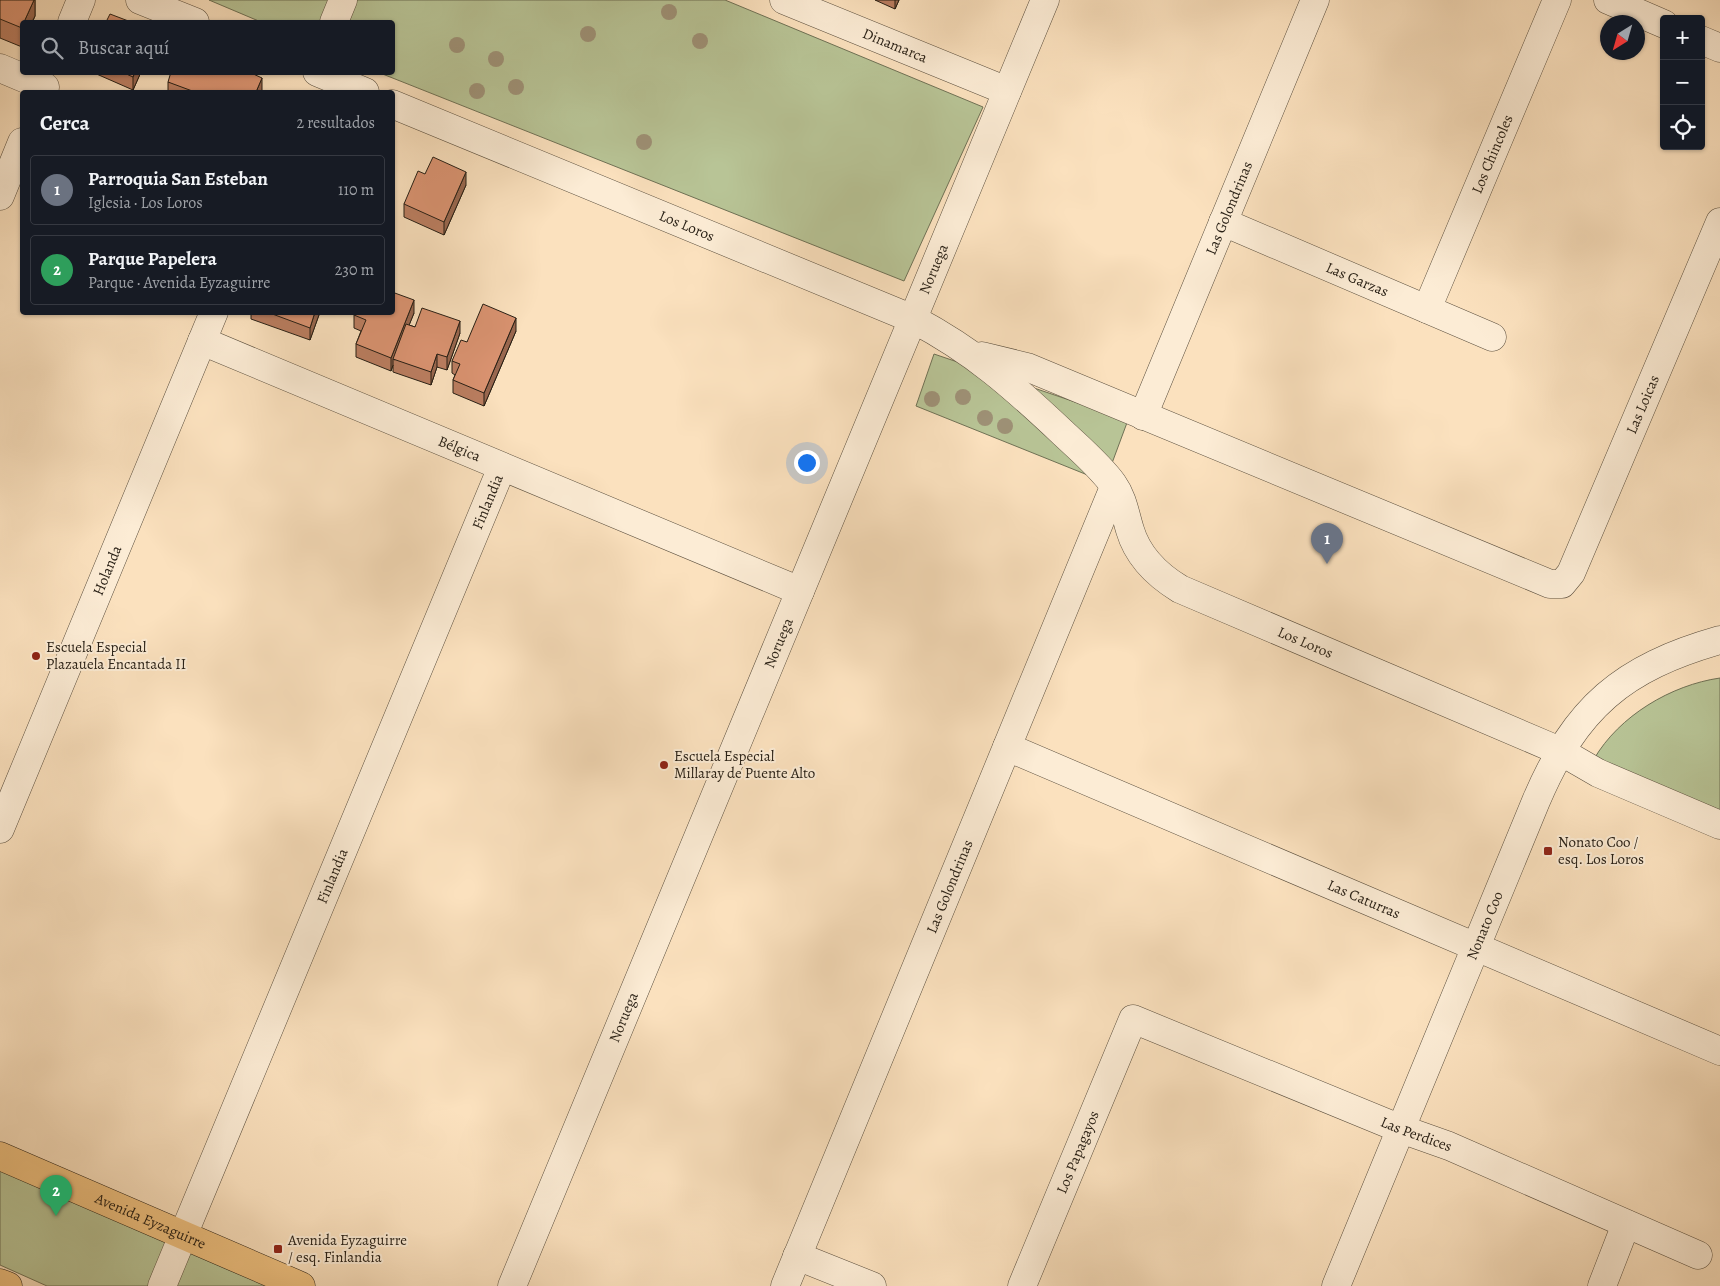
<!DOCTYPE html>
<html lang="es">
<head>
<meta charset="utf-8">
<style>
  body { margin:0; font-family:Alegreya,serif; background:#242831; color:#f1f3f6 }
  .controls { position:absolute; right:15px; top:15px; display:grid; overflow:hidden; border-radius:5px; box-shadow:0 1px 4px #0004 }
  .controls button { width:45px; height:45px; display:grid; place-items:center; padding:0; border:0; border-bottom:1px solid #363941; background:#171b24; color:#f1f3f6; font:25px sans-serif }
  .compass { position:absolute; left:1600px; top:15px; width:45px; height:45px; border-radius:50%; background:#171b24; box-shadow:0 1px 4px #0004; rotate:217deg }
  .you { position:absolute; left:806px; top:462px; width:18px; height:18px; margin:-12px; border:4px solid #fff; border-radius:50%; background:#1a73e8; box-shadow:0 0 0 8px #1a73e833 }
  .badge { display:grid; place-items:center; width:32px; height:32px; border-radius:50%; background:#d93025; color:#fff; font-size:16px; font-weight:700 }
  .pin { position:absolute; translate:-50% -41px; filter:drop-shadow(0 1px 2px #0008) }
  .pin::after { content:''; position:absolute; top:26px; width:18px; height:15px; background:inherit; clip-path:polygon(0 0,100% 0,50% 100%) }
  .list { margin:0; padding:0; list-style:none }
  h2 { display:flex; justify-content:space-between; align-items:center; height:65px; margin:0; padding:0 20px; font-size:21px }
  h2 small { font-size:16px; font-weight:400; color:#9ea1a6 }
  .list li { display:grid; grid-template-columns:32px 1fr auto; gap:15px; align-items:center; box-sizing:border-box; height:70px; margin:0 10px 10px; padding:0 10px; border:1px solid #363941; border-radius:5px }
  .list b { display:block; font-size:19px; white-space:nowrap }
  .list p { margin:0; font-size:16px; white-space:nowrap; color:#9ea1a6 }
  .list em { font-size:16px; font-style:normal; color:#9ea1a6 }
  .icon { flex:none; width:28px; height:28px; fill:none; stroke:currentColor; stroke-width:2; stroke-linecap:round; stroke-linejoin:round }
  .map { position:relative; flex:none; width:1720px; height:1286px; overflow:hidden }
  .search { position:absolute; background:#171b24; box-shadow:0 1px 4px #0004; left:20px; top:20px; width:375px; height:55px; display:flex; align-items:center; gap:12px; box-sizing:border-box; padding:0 18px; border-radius:5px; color:#9ea1a6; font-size:19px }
  .panel { position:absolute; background:#171b24; box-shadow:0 1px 4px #0004; left:20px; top:90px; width:375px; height:225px; border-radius:5px }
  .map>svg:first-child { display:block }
  .green { fill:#b8c496; stroke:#6f7155 }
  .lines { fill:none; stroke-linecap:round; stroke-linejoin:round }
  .minor-casing { stroke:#5b4f3e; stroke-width:29 }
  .tertiary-casing { stroke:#5b4f3e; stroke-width:29 }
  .primary-casing { stroke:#261e14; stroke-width:29 }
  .minor { stroke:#fcecd5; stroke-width:28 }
  .tertiary { stroke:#fcecd5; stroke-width:28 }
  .primary { stroke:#eec07f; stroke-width:28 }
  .tree { fill:#9e9176 }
  .wall { fill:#bb7e61; stroke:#261e14 }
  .shaded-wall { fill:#99674f; stroke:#261e14 }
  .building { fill:#da9371; stroke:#261e14 }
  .poi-dot { fill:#8f2418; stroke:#fcecd5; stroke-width:2 }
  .labels { text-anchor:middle; stroke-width:4; stroke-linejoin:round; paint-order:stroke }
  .street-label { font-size:15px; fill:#261e14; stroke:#fcecd5 }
  .poi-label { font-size:15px; fill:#261e14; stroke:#fcecd5; text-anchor:start }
</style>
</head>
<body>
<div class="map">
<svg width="1720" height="1286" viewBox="0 0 1720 1286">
  <rect width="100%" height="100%" fill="#fbe1be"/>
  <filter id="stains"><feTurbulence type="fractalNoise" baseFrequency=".004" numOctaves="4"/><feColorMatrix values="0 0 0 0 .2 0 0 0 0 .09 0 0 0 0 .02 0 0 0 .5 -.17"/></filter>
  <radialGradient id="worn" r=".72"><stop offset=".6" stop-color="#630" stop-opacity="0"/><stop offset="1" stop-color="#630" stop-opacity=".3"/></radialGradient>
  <g class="green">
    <polygon points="209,0 725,0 983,107 904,281 380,73 392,72 392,22 261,22"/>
    <polygon points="934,354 1128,420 1105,482 916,406"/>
    <path d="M 1720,678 L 1720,810 L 1594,759 C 1619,716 1671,685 1720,678 Z"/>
    <polygon points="0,1166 273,1286 47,1286 0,1265"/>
  </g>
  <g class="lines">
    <g class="minor-casing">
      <g id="minor">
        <polyline points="140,0 195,22"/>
        <path id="s1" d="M 784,0 L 1007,91"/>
        <polyline points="1608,0 1664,24"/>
        <polyline points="72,22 81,0"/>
        <polyline points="334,22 343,0"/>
        <polyline points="1701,40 1720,48"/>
        <polyline points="0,68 45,87"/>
        <polyline points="317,72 365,92"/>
        <path id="s2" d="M 392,104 L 913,319 C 975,352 1012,385 1063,433 C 1080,449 1099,465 1113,484 C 1123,498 1125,514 1130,530 C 1138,557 1157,575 1180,589 L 1560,751 L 1598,773 L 1720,825"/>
        <polyline points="0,196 22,142"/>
        <path id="s3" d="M 1223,222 L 1492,337"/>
        <path id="s4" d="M 1427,309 L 1557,0"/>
        <path id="s5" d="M 202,341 L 800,591"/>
        <path id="s6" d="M 982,356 L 1027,367 L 1550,584 L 1562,584 L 1571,573 L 1720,222"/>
        <path id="s7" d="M 1143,416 L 1315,0"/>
        <path id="s8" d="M 1007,747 L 1720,1051"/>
        <path id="s9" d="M 0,829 L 214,312"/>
        <polyline points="797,1256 872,1286"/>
        <path id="s10" d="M 162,1286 L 502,467"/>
        <path id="s11" d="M 512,1286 L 1045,0"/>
        <path id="s12" d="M 785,1286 L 1114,487"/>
        <path id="s13" d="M 1022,1286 L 1133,1019 L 1401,1129 L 1449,1146 L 1698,1255"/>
        <polyline points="1602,1286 1626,1224"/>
      </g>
    </g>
    <g class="tertiary-casing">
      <g id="tertiary">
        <path id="s14" d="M 1336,1286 L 1536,801 C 1576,707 1622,668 1720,640"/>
      </g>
    </g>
    <g class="primary-casing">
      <g id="primary">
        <path id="s15" d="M 0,1156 L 301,1286"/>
        <polyline points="0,1283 8,1286"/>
      </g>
    </g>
    <use href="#minor" class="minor"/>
    <use href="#tertiary" class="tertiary"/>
    <use href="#primary" class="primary"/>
  </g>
  <g class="tree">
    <circle cx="669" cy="12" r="8"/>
    <circle cx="588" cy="34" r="8"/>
    <circle cx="700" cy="41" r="8"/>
    <circle cx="457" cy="45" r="8"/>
    <circle cx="496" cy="59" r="8"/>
    <circle cx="516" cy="87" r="8"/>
    <circle cx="477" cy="91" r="8"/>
    <circle cx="644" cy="142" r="8"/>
    <circle cx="963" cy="397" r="8"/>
    <circle cx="932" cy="399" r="8"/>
    <circle cx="985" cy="418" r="8"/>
    <circle cx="1005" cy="426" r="8"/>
  </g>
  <g class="wall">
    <polygon points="0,0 35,0 35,16 22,47 0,38"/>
    <polygon points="875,0 899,0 895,9"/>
    <polygon points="92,72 141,72 133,90"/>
    <polygon points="168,82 262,90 261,92 168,92"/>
    <polygon points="425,174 466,185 444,235 404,217 404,204"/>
    <polygon points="251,312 320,312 310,340 251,319"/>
    <polygon points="414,313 409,325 415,327 460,333 447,370 437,367 431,385 393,372 393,365 391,371 356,357 356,344 361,331 354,328 354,315"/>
    <polygon points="516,331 484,406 453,393 453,380 455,375 452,373 452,361 467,342"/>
  </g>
  <g class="shaded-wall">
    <polygon points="34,0 35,0 35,16 32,22 24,22"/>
    <polygon points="895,0 899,0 895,9"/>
    <polygon points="135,72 141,72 133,90 133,77"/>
    <polygon points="262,78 262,90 261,92 256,92"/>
    <polygon points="466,172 466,185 444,235 444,222"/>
    <polygon points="414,300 414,313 395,360 393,359 393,365 391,371 391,358"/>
    <polygon points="315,312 320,312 310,340 310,328"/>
    <polygon points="516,318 516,331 484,406 484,393"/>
    <polygon points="460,321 460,333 447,370 447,357"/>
    <polygon points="437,354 437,367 431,385 431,372"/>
  </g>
  <g class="building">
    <polygon points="0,0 34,0 24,22 22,22 22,28 0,19"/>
    <polygon points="110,14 131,22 106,22"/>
    <polygon points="122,72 135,72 133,77"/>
    <polygon points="171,72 249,72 262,78 256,92 195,92 168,82"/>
    <polygon points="433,157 466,172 444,222 404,204 418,171 425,174"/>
    <polygon points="392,292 414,300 391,358 356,344 366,320 354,315 356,312 392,312"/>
    <polygon points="483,304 516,318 484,393 453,380 460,364 452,361 461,340 467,342"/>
    <polygon points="422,308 460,321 447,357 437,354 431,372 393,359 406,324 415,327"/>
    <polygon points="267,312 315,312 310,328"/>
  </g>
  <g class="poi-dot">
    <circle cx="36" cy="656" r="5"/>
    <circle cx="664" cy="765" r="5"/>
    <rect x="1543" y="846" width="10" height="10" rx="2.5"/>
    <rect x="273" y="1244" width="10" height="10" rx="2.5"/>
  </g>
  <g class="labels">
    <g class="street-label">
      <text dy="5" stroke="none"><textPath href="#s1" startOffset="120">Dinamarca</textPath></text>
      <text dy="5" stroke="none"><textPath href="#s4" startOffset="168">Los Chincoles</textPath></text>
      <text dy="5" stroke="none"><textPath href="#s7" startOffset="225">Las Golondrinas</textPath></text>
      <text dy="5" stroke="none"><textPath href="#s2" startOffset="319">Los Loros</textPath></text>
      <text dy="5" stroke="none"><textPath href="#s11" startOffset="1101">Noruega</textPath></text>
      <text dy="5" stroke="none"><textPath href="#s3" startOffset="146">Las Garzas</textPath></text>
      <text dy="5" stroke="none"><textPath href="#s6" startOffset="822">Las Loicas</textPath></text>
      <text dy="5" stroke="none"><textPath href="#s5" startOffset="279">Bélgica</textPath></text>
      <text dy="5" stroke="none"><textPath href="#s10" startOffset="849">Finlandia</textPath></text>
      <text dy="5" stroke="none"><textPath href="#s9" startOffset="280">Holanda</textPath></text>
      <text dy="5" stroke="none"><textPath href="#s11" startOffset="696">Noruega</textPath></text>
      <text dy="5" stroke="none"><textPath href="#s2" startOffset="1089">Los Loros</textPath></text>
      <text dy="5" stroke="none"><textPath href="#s10" startOffset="444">Finlandia</textPath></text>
      <text dy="5" stroke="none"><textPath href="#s12" startOffset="432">Las Golondrinas</textPath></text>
      <text dy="5" stroke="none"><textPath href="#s8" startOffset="388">Las Caturras</textPath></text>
      <text dy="5" stroke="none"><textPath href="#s14" startOffset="390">Nonato Coo</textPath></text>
      <text dy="5" stroke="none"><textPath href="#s11" startOffset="291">Noruega</textPath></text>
      <text dy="5" stroke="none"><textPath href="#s13" startOffset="595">Las Perdices</textPath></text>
      <text dy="5" stroke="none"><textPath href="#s13" startOffset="145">Los Papagayos</textPath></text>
      <text dy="5" stroke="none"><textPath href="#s15" startOffset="164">Avenida Eyzaguirre</textPath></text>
    </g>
    <g class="poi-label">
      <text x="46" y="652">Escuela Especial<tspan x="46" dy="17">Plazauela Encantada II</tspan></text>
      <text x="674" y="761">Escuela Especial<tspan x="674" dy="17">Millaray de Puente Alto</tspan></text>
      <text x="1558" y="847">Nonato Coo /<tspan x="1558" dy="17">esq. Los Loros</tspan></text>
      <text x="288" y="1245">Avenida Eyzaguirre<tspan x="288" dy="17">/ esq. Finlandia</tspan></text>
    </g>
  </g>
  <rect width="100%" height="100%" filter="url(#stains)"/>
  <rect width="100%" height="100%" fill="url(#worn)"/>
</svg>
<div class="controls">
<button>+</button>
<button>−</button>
<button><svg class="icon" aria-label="locate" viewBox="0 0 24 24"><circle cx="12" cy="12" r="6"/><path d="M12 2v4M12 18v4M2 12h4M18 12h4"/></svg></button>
</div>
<svg class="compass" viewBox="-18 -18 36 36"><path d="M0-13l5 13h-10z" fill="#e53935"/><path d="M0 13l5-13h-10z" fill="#9ea1a6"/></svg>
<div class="you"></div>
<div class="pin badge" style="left:1327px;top:564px;background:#6b7280">1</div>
<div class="pin badge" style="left:56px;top:1216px;background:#2e9e5b">2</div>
<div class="search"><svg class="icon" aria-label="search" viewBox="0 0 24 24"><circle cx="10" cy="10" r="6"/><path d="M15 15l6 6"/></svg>Buscar aquí</div>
<section class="panel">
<h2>Cerca<small>2 resultados</small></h2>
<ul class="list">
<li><span class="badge" style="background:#6b7280">1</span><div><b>Parroquia San Esteban</b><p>Iglesia · Los Loros</p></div><em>110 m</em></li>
<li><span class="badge" style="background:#2e9e5b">2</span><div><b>Parque Papelera</b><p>Parque · Avenida Eyzaguirre</p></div><em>230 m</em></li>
</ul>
</section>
</div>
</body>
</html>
